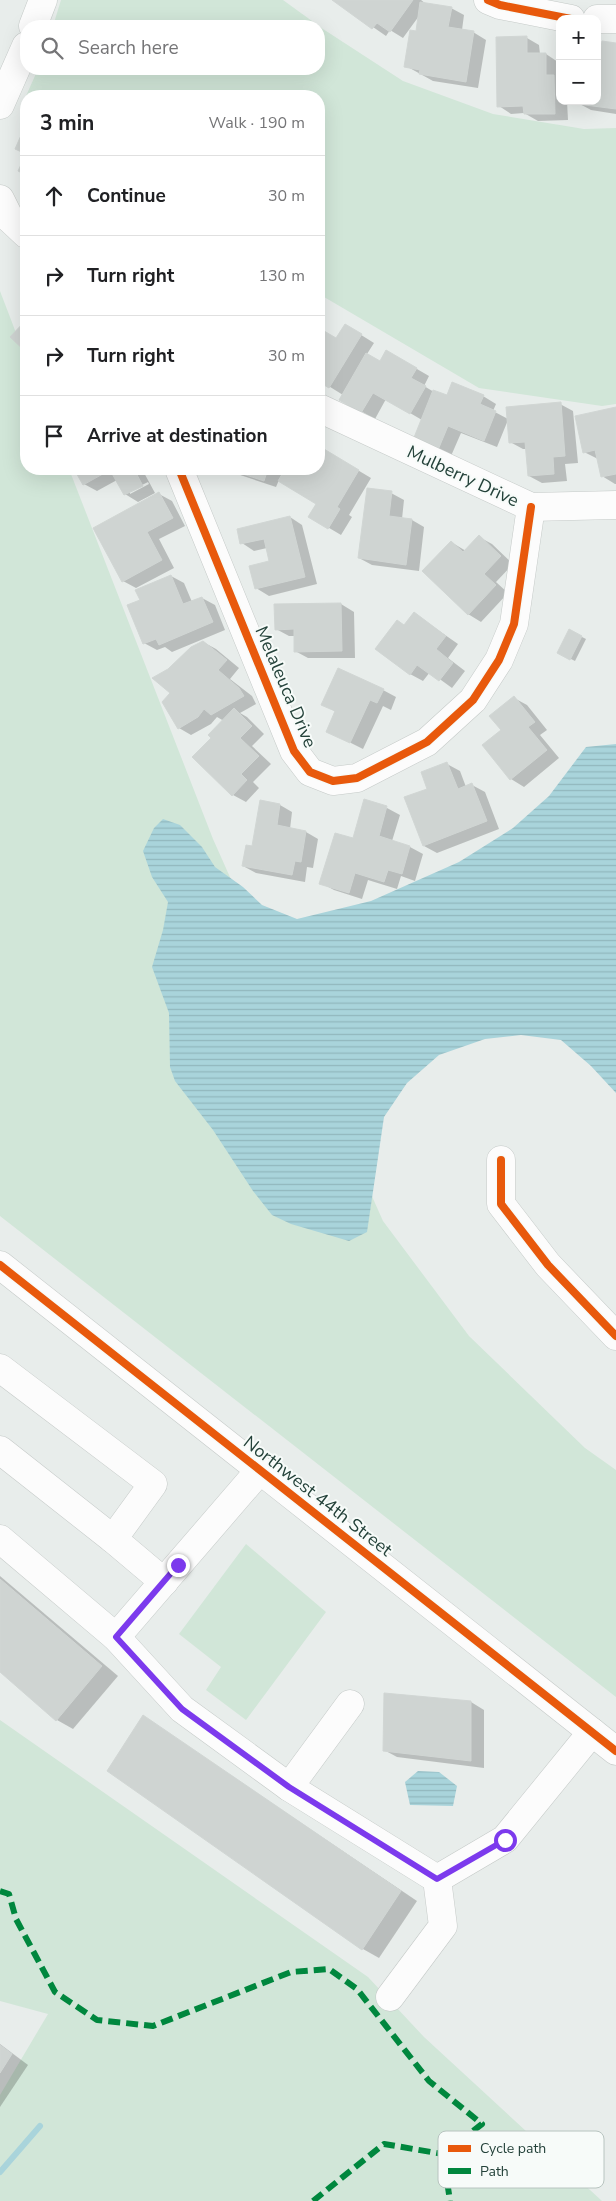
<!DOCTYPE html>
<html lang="en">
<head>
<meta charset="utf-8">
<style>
  body { margin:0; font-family:"Nunito Sans",sans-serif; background:#f2f2f2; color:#202124 }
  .controls { position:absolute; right:15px; top:15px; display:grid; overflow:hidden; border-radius:10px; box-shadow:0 5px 20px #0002 }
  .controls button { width:45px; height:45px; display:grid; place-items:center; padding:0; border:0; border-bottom:1px solid #e0e0e0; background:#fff; color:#202124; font:25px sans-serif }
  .stop { position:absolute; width:15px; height:15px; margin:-11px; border:4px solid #7c3aed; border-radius:50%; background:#fff }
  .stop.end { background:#7c3aed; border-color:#fff; box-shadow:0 1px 5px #0008 }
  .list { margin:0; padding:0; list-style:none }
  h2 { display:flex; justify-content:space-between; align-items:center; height:65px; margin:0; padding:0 20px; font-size:21px }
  h2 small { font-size:16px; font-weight:400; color:#757577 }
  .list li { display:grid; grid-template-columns:32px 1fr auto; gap:15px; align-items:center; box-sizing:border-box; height:80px; padding:0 20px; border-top:1px solid #e0e0e0 }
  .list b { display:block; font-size:19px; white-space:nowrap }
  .list em { font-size:16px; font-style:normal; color:#757577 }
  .icon { flex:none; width:28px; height:28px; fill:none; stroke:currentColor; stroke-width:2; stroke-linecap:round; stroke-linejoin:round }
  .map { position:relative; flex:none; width:616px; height:2201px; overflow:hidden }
  .search { position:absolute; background:#fff; box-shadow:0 5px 20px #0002; left:20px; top:20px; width:305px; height:55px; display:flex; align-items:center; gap:12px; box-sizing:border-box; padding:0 18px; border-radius:20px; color:#757577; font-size:19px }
  .panel { position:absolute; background:#fff; box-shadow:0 5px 20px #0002; left:20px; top:90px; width:305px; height:385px; border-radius:20px }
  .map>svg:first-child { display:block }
  .grass { fill:#d1e6d8 }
  .water { fill:url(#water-rules) }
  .shadow { fill:#0003; fill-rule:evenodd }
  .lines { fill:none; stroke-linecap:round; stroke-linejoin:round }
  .stream { stroke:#a9d4db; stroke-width:6 }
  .building { fill:#cfd4d2; stroke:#d1d6d4 }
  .minor-casing { stroke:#c5cac8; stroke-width:29 }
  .minor { stroke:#fcfcfc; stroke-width:28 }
  .quiet { stroke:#00873e; stroke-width:6; stroke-dasharray:12 6; stroke-linecap:butt }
  .cycleway-casing { stroke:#f7fbf9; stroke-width:11 }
  .cycleway { stroke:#e8590c; stroke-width:8 }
  .route { stroke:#7c3aed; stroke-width:6 }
  .labels { text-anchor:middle; stroke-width:4; stroke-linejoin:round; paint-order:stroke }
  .street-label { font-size:18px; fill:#24423a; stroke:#f7fbf9 }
  .key { fill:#f7fbf9; stroke:#b8c4c0; stroke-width:1 }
  .key-label { font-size:14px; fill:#24423a }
</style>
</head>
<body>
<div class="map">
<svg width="616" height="2201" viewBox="0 0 616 2201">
  <defs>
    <pattern id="water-rules" width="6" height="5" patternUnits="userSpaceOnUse" patternTransform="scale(1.25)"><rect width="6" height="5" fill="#a9d4db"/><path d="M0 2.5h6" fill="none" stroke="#91b7bd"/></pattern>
  </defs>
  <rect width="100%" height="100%" fill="#e8edeb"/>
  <g class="grass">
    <polygon points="61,0 283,0 323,29 403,81 493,114 584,129 616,128 616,404 602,406 479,388 319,294 319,96 26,96 38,69 319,69 319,26 53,26"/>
    <polygon points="0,291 26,359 26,469 69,469 213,839 383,1221 469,1336 585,1448 616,1470 616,1697 0,1216"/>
    <polygon points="246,1544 326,1612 246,1720 206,1690 221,1667 179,1634"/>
    <polygon points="0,1720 368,1977 424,2037 602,2201 0,2201 0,2095 48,2014 0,2001"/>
  </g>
  <g class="water">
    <polygon points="616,744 616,1093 591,1066 561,1040 521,1035 485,1039 439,1055 407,1083 384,1117 367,1232 349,1241 291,1224 272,1215 253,1191 213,1130 175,1081 170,1067 169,1013 152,967 163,930 168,902 152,877 143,851 154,828 163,819 180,825 202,847 215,867 243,887 262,905 297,919 371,901 459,862 513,828 549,796 586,747"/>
    <polygon points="418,1771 439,1772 457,1786 453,1806 410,1805 405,1782"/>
  </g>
  <g class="shadow">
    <polygon points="334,0 421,0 426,4 451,8 464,15 462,30 473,32 486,40 478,88 433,81 406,66 417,33 419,16 403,38 390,30 386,36"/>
    <polygon points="527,38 539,45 540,54 546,54 558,62 560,101 567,101 568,120 538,121 524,113 511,114 499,106"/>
    <polygon points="616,44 616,114 591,110 578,103 597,101 600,63"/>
    <polygon points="319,329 337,340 358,333 374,343 367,354 380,362 386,351 429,376 424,386 434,392 447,397 483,396 496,404 493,411 508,419 560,404 573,411 578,463 565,464 567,481 542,483 529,476 527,449 523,449 510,442 508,420 497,447 461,433 451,456 427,447 422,420 386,399 375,419 341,400 343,395 319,380"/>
    <polygon points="616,408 616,484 615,484 602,476 598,459 584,452"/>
    <polygon points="319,447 371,478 349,515 352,517 341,535 309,516 317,503 279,480 276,487 222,469 283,469 280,480 287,469 319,469"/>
    <path d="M 76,469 L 142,469 L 155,493 L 138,502 L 125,494 L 117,480 L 97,491 L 84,484 ZM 148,482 L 149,484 L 130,494 L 130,491 Z"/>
    <polygon points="391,493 404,500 402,519 412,520 424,527 419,571 372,565 359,558"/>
    <polygon points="159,494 172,501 185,526 159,539 174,568 136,588 123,581"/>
    <polygon points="290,517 302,525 317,584 269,596 256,588 270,562 267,548 254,551 242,543"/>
    <polygon points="479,537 492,544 513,564 496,582 508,593 481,622 468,614 451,542 466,551"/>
    <polygon points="171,576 184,583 192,602 202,598 215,605 225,630 172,652 165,647 157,650 144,643 141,600"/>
    <polygon points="341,604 354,612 355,658 308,658 295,651 295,636 289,636 276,629"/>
    <polygon points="415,614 458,644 448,658 465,671 452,688 430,672 423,681 410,674 406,626"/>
    <polygon points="570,631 586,639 575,661 559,653"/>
    <polygon points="203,642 216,649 239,668 230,679 252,696 256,704 240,713 247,717 264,734 252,746 271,764 253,782 259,788 246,802 233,795 213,738 224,721 217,717 211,724 191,735 179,728 168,670"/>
    <polygon points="383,690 396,697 391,710 383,706 363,749 327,731 340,714 322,704"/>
    <polygon points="514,698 527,705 547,730 540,735 559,758 524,787 511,779 484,745 502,730"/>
    <polygon points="447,764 460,771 466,787 472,785 485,792 499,829 437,853 424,846 406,798 429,789"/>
    <polygon points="365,801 387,808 400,815 392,841 410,847 423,854 415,881 401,876 397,889 368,880 362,899 334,890 321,883 354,840"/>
    <polygon points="280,805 292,812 290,829 306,832 318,839 313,868 307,867 305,882 256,873 243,866"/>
    <polygon points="0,1576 118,1676 73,1729 57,1720 0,1671"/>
    <polygon points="471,1702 484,1710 484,1768 397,1757 384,1750"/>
    <polygon points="144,1717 417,1901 379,1958 363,1949"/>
    <polygon points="0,2044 28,2065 0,2107"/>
  </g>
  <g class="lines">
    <polyline class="stream" points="0,2172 40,2126"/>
  </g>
  <g class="building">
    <polygon points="332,0 413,0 390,32 377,23 372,29"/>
    <polygon points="420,2 452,7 448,27 474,31 466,82 419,74 420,70 404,67 410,30 416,31"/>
    <polygon points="527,36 527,53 546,53 546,75 554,75 555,114 524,114 523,106 497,107 496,37"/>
    <polygon points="602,41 616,43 616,109 577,104 577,101 597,101 597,61 599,61"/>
    <polygon points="26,124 26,175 18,171 26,154 15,149"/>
    <polygon points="26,320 26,352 10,337"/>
    <polygon points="345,324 362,334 329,388 319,382 319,328 336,338"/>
    <polygon points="386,350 417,368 411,378 426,386 410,414 373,393 361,413 339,400 366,353 380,361"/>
    <polygon points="452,382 484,395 480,404 496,411 484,441 448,426 438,450 413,440 433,390 447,395"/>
    <polygon points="561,402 565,456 553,457 554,474 528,476 525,442 509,443 506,407"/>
    <polygon points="616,407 616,474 601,477 595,450 583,453 575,416"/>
    <polygon points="319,446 359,470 337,507 340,509 328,529 308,517 316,504 278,481 285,469 319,469"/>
    <polygon points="74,469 134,469 143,486 124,495 110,470 83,485"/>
    <polygon points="228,469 268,469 264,481"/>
    <polygon points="367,488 392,491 389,516 412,519 406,565 358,558"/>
    <polygon points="159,492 173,518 147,532 162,560 122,582 93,528"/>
    <polygon points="290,516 305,577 255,589 249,566 269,561 264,539 240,544 237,529"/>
    <polygon points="479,535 501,556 484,574 496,585 468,615 422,571 451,541 463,552"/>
    <polygon points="171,575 183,604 202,597 213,622 159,645 156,639 143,644 127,605 140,600 135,590"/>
    <polygon points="341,603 342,651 294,652 294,629 275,630 274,604"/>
    <polygon points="414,612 446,636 436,649 453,663 439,681 417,665 410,675 375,649 397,620 404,625"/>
    <polygon points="569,629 582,636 570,660 557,653"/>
    <polygon points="203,641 227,660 218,670 239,688 244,696 211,715 204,709 198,717 178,729 162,702 170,693 152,678 168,669 191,647"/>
    <polygon points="338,668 384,689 377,703 370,700 350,743 326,732 335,711 321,705"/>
    <polygon points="514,696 535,722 528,727 547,750 510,780 482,745 501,730 489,716"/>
    <polygon points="234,708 252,726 240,738 259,756 241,774 247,780 232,796 192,757 211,738 208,735"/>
    <polygon points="447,762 458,789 472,783 487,821 423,846 404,797 427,789 421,772"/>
    <polygon points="364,799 387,806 379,836 410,846 402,874 388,870 384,882 355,873 349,893 319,884 335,833 353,838"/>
    <polygon points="260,800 280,804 277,825 306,831 301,862 295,861 292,875 242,866 246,845 252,846"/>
    <polygon points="0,1579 102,1666 56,1721 0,1672"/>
    <polygon points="384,1693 471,1701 471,1761 383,1751"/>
    <polygon points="143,1715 401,1891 362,1950 107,1771"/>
    <polygon points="0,2045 12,2054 0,2073"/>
  </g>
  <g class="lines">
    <g class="minor-casing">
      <g id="minor">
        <polyline points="488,0 500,5 571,19"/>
        <polyline points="597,19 616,19"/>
        <polyline points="33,26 43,0"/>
        <polyline points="0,105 26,46"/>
        <polyline points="0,199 10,219 26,234"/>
        <polyline points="319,408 531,507 616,505"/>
        <polyline points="179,469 294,751 310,772 333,781 357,778 427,742 473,700 499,660 514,624 531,507"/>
        <polyline points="501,1160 501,1204 548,1265 616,1336"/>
        <polyline points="0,1265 616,1751"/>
        <polyline points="0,1368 153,1484 113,1539 0,1450"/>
        <polyline points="0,1539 116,1637 182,1709 289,1787 437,1879 505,1839 592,1732"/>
        <polyline points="113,1539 164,1582"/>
        <polyline points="116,1637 260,1470"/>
        <polyline points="289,1787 350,1704"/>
        <polyline points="390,1997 443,1926 437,1879"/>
      </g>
    </g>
    <use href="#minor" class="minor"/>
    <g class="quiet">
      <polyline points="0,1891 9,1894 16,1919 55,1992 97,2020 153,2026 291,1972 329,1969 357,1989 429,2081 482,2124 443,2154"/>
      <polyline points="313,2201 384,2144 443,2154 450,2201"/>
    </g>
    <g class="cycleway-casing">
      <g id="cycleway">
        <polyline points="488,0 500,5 571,19"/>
        <polyline points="179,469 294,751 310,772 333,781 357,778 427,742 473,700 499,660 514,624 531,507"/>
        <polyline points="501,1160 501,1204 548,1265 616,1336"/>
        <polyline points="0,1265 616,1751"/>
      </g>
    </g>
    <use href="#cycleway" class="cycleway"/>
  </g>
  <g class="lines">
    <polyline class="route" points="178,1565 116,1637 182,1709 289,1787 437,1879 505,1840"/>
  </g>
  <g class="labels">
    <g class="street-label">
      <text transform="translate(463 476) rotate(25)" y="6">Mulberry Drive</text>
      <text transform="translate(286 687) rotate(67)" y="6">Melaleuca Drive</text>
      <text transform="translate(318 1496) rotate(38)" y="6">Northwest 44th Street</text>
    </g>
  </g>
  <rect x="438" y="2131" width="166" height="57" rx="8" class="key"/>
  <rect x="448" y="2145" width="23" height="7" fill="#e8590c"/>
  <rect x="448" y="2168" width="23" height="6" fill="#00873e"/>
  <g class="key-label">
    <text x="480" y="2153">Cycle path</text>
    <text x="480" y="2176">Path</text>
  </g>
</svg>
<div class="controls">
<button>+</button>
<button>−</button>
</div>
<div class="stop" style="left:505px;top:1840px"></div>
<div class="stop end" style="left:178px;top:1565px"></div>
<div class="search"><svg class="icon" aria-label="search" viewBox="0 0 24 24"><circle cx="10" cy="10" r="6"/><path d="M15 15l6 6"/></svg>Search here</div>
<section class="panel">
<h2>3 min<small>Walk · 190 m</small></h2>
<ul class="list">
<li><svg class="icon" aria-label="ahead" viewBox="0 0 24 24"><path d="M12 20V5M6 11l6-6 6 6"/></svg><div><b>Continue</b></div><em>30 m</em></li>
<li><svg class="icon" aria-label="right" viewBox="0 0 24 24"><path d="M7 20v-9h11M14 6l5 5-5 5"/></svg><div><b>Turn right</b></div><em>130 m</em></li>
<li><svg class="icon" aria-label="right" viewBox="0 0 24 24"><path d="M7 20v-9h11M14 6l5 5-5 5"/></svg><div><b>Turn right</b></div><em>30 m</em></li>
<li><svg class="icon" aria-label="arrive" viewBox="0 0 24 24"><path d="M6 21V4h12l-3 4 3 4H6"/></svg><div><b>Arrive at destination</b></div></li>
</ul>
</section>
</div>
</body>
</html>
